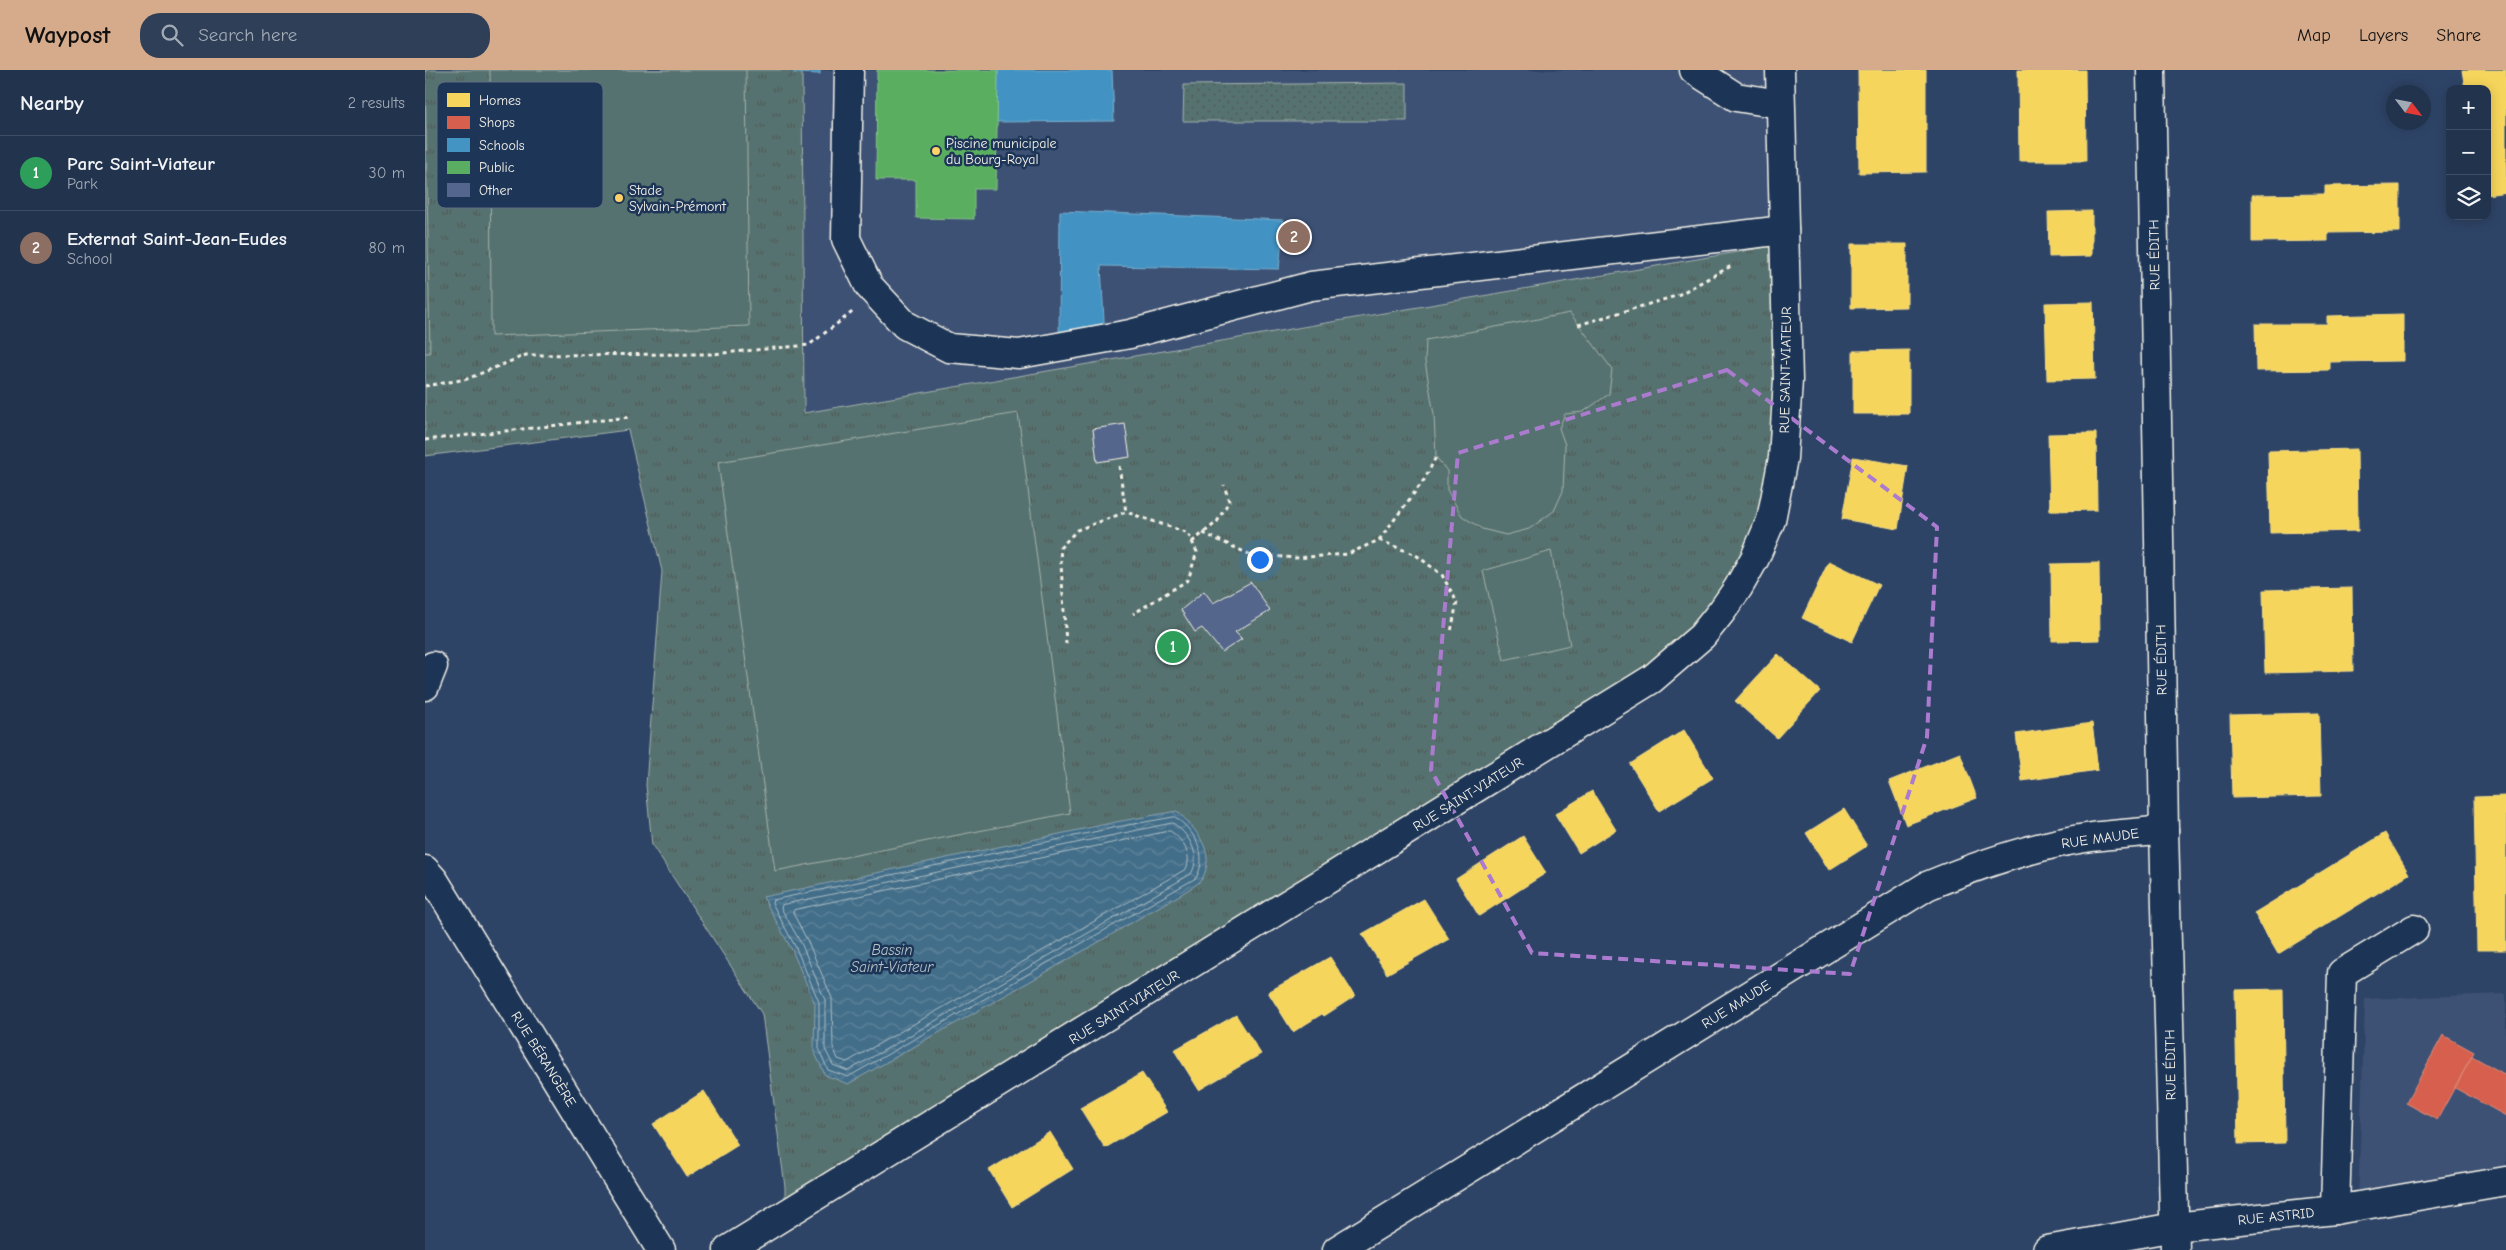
<!DOCTYPE html>
<html lang="en">
<head>
<meta charset="utf-8">
<style>
  body { margin:0; font-family:"Comic Neue",sans-serif; background:#2e3f57; color:#f1f3f6 }
  .controls { position:absolute; right:15px; top:15px; display:grid; overflow:hidden; border-radius:10px; box-shadow:0 2px 12px #0003 }
  .controls button { width:45px; height:45px; display:grid; place-items:center; padding:0; border:0; border-bottom:1px solid #3f4e65; background:#22334d; color:#f1f3f6; font:25px sans-serif }
  .compass { position:absolute; left:1961px; top:15px; width:45px; height:45px; border-radius:50%; background:#22334d; box-shadow:0 2px 12px #0003; rotate:122deg }
  .you { position:absolute; left:834px; top:489px; width:18px; height:18px; margin:-12px; border:4px solid #fff; border-radius:50%; background:#1a73e8; box-shadow:0 0 0 8px #1a73e833 }
  .badge { display:grid; place-items:center; width:32px; height:32px; border-radius:50%; background:#d6ab8b; color:#fff; font-size:16px; font-weight:700 }
  .pin { position:absolute; translate:-50% -50%; border:2px solid #fff; box-shadow:0 1px 5px #0006 }
  .list { margin:0; padding:0; list-style:none }
  h2 { display:flex; justify-content:space-between; align-items:center; height:65px; margin:0; padding:0 20px; font-size:21px }
  h2 small { font-size:16px; font-weight:400; color:#a2aab6 }
  .list li { display:grid; grid-template-columns:32px 1fr auto; gap:15px; align-items:center; box-sizing:border-box; height:75px; padding:0 20px; border-top:1px solid #3f4e65 }
  .list b { display:block; font-size:19px; white-space:nowrap }
  .list p { margin:0; font-size:16px; white-space:nowrap; color:#a2aab6 }
  .list em { font-size:16px; font-style:normal; color:#a2aab6 }
  .icon { flex:none; width:28px; height:28px; fill:none; stroke:currentColor; stroke-width:2; stroke-linecap:round; stroke-linejoin:round }
  .map { position:relative; flex:none; width:2081px; height:1180px; overflow:hidden }
  header { display:flex; align-items:center; gap:30px; box-sizing:border-box; height:70px; padding:0 25px; background:#d6ab8b; color:#111 }
  header strong { font-size:24px }
  nav { display:flex; gap:28px; margin-inline-start:auto; font-size:18px }
  .search { width:350px; height:45px; background:#2e3f57; display:flex; align-items:center; gap:12px; box-sizing:border-box; padding:0 18px; border-radius:20px; color:#a2aab6; font-size:19px }
  main { display:flex }
  aside { flex:1; background:#22334d }
  .map>svg:first-child { display:block }
  .built { fill:#3d5174 }
  .grass { fill:url(#grass-dots); stroke:#a5b2ac }
  .park { fill:url(#park-tufts); stroke:#a5b2ac }
  .pitch { fill:#56726f; stroke:#a5b2ac }
  .water { fill:url(#water-waves); stroke:#8aa2b0 }
  .homes { fill:#f6d55c; stroke:#f5dd86 }
  .shops { fill:#d6604d; stroke:#df8c7c }
  .schools { fill:#4393c3; stroke:#78afce }
  .public { fill:#5aae61; stroke:#88c28a }
  .lines { fill:none; stroke-linecap:round; stroke-linejoin:round }
  .shore { stroke:#adbdc2; stroke-width:1 }
  .building { fill:#54668d; stroke:#f4f1e8 }
  .minor-casing { stroke:#f4f1e8; stroke-width:31 }
  .path { stroke:#f4f1e8; stroke-width:3; stroke-dasharray:4 4; stroke-linecap:butt }
  .minor { stroke:#1d3557; stroke-width:28 }
  .marked { fill:none; stroke:#ab7bcf; stroke-width:4; stroke-dasharray:10 6; stroke-linejoin:round }
  .poi-dot { fill:#ffd166; stroke:#1d3557; stroke-width:2 }
  .labels { text-anchor:middle; stroke-width:5; stroke-linejoin:round; paint-order:stroke }
  .poi-label { font-size:14px; fill:#f4f1e8; stroke:#1d3557; text-anchor:start }
  .street-label { font-size:14px; fill:#f4f1e8; stroke:#1d3557 }
  .water-label { font-size:15px; font-style:italic; fill:#b6c3c7; stroke:#1d3557 }
  .key { fill:#1d3557; stroke:#5e6d82; stroke-width:1 }
  .key-label { font-size:14px; fill:#f4f1e8 }
</style>
</head>
<body>
<header>
<strong>Waypost</strong>
<div class="search"><svg class="icon" aria-label="search" viewBox="0 0 24 24"><circle cx="10" cy="10" r="6"/><path d="M15 15l6 6"/></svg>Search here</div>
<nav><a>Map</a><a>Layers</a><a>Share</a></nav>
</header>
<main>
<aside>
<h2>Nearby<small>2 results</small></h2>
<ul class="list">
<li><span class="badge" style="background:#2e9e5b">1</span><div><b>Parc Saint-Viateur</b><p>Park</p></div><em>30 m</em></li>
<li><span class="badge" style="background:#8d6e63">2</span><div><b>Externat Saint-Jean-Eudes</b><p>School</p></div><em>80 m</em></li>
</ul>
</aside>
<div class="map">
<svg width="2081" height="1180" viewBox="0 0 2081 1180">
  <defs>
    <pattern id="grass-dots" width="8" height="8" patternUnits="userSpaceOnUse" patternTransform="scale(1.25)"><rect width="8" height="8" fill="#56726f"/><path d="M2 2h.1M6 6h.1" fill="none" stroke="#4f5b58" stroke-width="1.8" stroke-linecap="round"/></pattern>
    <pattern id="park-tufts" width="24" height="20" patternUnits="userSpaceOnUse" patternTransform="scale(1.25)"><rect width="24" height="20" fill="#56726f"/><path d="M3 7l-1-3M5 7V3M7 7l1-3M15 17l-1-3M17 17v-4M19 17l1-3" fill="none" stroke="#4f5b58"/></pattern>
    <pattern id="water-waves" width="16" height="10" patternUnits="userSpaceOnUse" patternTransform="scale(1.25)"><rect width="16" height="10" fill="#436e8a"/><path d="M0 5q4-4 8 0t8 0" fill="none" stroke="#5f839a"/></pattern>
  </defs>
  <rect width="100%" height="100%" fill="#2e4467"/>
  <filter id="ink" filterUnits="userSpaceOnUse"><feTurbulence type="fractalNoise" baseFrequency=".02" numOctaves="2"/><feDisplacementMap in="SourceGraphic" scale="10" xChannelSelector="R" yChannelSelector="G"/><feConvolveMatrix kernelMatrix="1 2 1 2 8 2 1 2 1" color-interpolation-filters="sRGB"/></filter>
  <g filter="url(#ink)">
    <g class="built">
      <polygon points="377,0 1355,0 1359,174 379,343"/>
      <polygon points="2081,924 2081,1111 1933,1136 1940,929"/>
    </g>
    <polygon class="grass" points="982,13 982,51 758,51 759,15"/>
    <polygon class="park" points="0,0 377,0 379,343 1359,174 1346,450 1277,566 360,1146 360,1117 337,944 227,775 221,715 237,501 203,360 0,386"/>
    <g class="pitch">
      <polygon points="0,0 5,283 0,283"/>
      <polygon points="65,0 321,0 324,256 66,266"/>
      <polygon points="1145,243 1187,299 1184,324 1158,342 1140,344 1134,358 1140,375 1138,421 1129,441 1104,459 1081,465 1057,459 1037,446 1022,420 1022,401 1011,387 1009,345 1000,291 1001,270"/>
      <polygon points="593,343 645,743 350,801 293,392"/>
      <polygon points="1126,481 1145,575 1079,590 1058,501"/>
    </g>
    <path class="water" d="M 752,741 C 771,759 792,782 777,809 C 773,816 733,837 723,843 C 624,902 523,957 423,1014 L 400,1005 L 389,981 L 390,934 L 367,880 L 338,827 L 691,752 Z"/>
    <g class="homes">
      <polygon points="1433,0 1501,0 1501,102 1434,103"/>
      <polygon points="1593,0 1660,0 1661,91 1594,91"/>
      <polygon points="2037,0 2081,0 2081,122 2062,125 2062,19 2040,19"/>
      <polygon points="1975,115 1975,162 1903,163 1903,171 1827,172 1827,125 1900,124 1900,116"/>
      <polygon points="1667,141 1667,186 1624,187 1623,142"/>
      <polygon points="1426,174 1482,174 1482,237 1426,238"/>
      <polygon points="1668,232 1670,309 1622,310 1620,233"/>
      <polygon points="1978,244 1978,291 1905,292 1905,300 1831,301 1830,254 1902,254 1902,246"/>
      <polygon points="1484,280 1484,344 1428,344 1428,281"/>
      <polygon points="1671,363 1672,440 1625,441 1623,364"/>
      <polygon points="1932,379 1933,461 1845,463 1843,381"/>
      <polygon points="1428,387 1483,396 1473,459 1417,449"/>
      <polygon points="1404,491 1454,515 1427,572 1377,548"/>
      <polygon points="1674,493 1675,570 1627,571 1626,494"/>
      <polygon points="1927,518 1928,601 1840,603 1838,520"/>
      <polygon points="1353,584 1395,621 1352,668 1310,631"/>
      <polygon points="1894,643 1896,726 1807,728 1805,645"/>
      <polygon points="1667,653 1673,700 1597,711 1591,664"/>
      <polygon points="1259,660 1288,708 1234,741 1205,694"/>
      <polygon points="1535,683 1552,728 1481,755 1464,711"/>
      <polygon points="1167,721 1191,760 1154,783 1130,744"/>
      <polygon points="2081,726 2081,880 2052,880 2049,727"/>
      <polygon points="1419,739 1442,776 1404,800 1381,763"/>
      <polygon points="1960,763 1984,804 1853,884 1829,843"/>
      <polygon points="1098,766 1121,803 1054,846 1031,809"/>
      <polygon points="999,829 1024,869 962,904 937,864"/>
      <polygon points="905,887 930,926 899,946 897,944 868,962 843,922"/>
      <polygon points="1858,919 1860,1073 1813,1074 1810,920"/>
      <polygon points="811,945 836,984 774,1020 749,980"/>
      <polygon points="717,1003 742,1042 680,1078 655,1038"/>
      <polygon points="279,1021 313,1075 262,1107 228,1054"/>
      <polygon points="625,1062 648,1099 587,1137 564,1100"/>
    </g>
    <g class="shops">
      <polygon points="2018,965 2049,982 2012,1050 1981,1033"/>
      <polygon points="2047,986 2081,1005 2081,1046 2030,1018"/>
    </g>
    <g class="schools">
      <polygon points="369,0 395,0 395,4 369,3"/>
      <polygon points="573,0 687,0 689,51 572,52"/>
      <polygon points="635,141 859,150 854,199 676,196 680,268 634,268"/>
    </g>
    <polygon class="public" points="452,0 573,0 571,119 549,119 549,149 491,148 491,110 451,110"/>
    <g class="lines">
      <g class="shore">
        <path d="M 750,747 C 770,761 784,785 771,808 L 423,1007 L 403,1000 L 394,980 L 394,932 L 371,878 L 347,833 L 348,830 L 692,757 Z"/>
        <path d="M 748,753 C 764,764 777,785 766,804 L 423,1001 L 408,995 L 400,979 L 400,930 L 377,875 L 356,838 L 357,835 Z"/>
        <path d="M 745,761 C 757,768 768,785 761,799 L 422,992 L 413,989 L 408,977 L 407,928 L 383,872 L 368,843 L 369,840 Z"/>
      </g>
    </g>
    <g class="building">
      <polygon points="700,354 705,387 672,392 668,359"/>
      <polygon points="826,512 845,541 810,562 817,569 797,582 777,558 770,562 756,540 779,521 788,533"/>
    </g>
    <g class="lines">
      <g class="minor-casing">
        <g id="minor">
          <polyline points="424,0 421,169 444,216 480,255 524,278 594,284 705,264 886,216 1359,160"/>
          <polyline points="1269,0 1311,27 1355,34"/>
          <polyline points="1726,0 1739,760 1750,1180"/>
          <polyline points="0,616 8,596"/>
          <polyline points="0,800 9,810 236,1180"/>
          <polyline points="1910,1140 1917,903 1989,859"/>
          <polyline points="303,1180 1227,609 1277,566 1297,541 1313,518 1330,488 1346,450 1358,388 1363,310 1355,0"/>
          <path d="M 912,1180 L 1502,816 C 1555,794 1610,775 1667,767 C 1691,764 1715,763 1739,760"/>
          <polyline points="1622,1180 1749,1157 1910,1140 2081,1111"/>
        </g>
      </g>
      <g class="path">
        <polyline points="1153,255 1251,226 1308,195"/>
        <polyline points="0,316 42,309 101,285 287,284 384,275 430,240"/>
        <polyline points="0,370 205,347"/>
        <polyline points="694,396 701,442"/>
        <polyline points="778,463 824,484 870,488 923,484 954,470 991,485 1017,505 1032,532 1026,562"/>
        <polyline points="954,470 999,410 1011,387"/>
        <polyline points="767,472 792,452 804,431 799,415"/>
        <polyline points="641,574 635,478 652,460 701,442 763,463 772,482 763,510 708,544"/>
      </g>
      <use href="#minor" class="minor"/>
    </g>
  </g>
  <path class="marked" d="M 1302,300 L 1512,457 L 1502,667 L 1425,904 L 1107,883 L 1006,700 L 1033,383 Z"/>
  <g class="poi-dot">
    <circle cx="511" cy="81" r="5"/>
    <circle cx="194" cy="128" r="5"/>
  </g>
  <g class="labels">
    <g class="poi-label">
      <text x="521" y="78">Piscine municipale<tspan x="521" dy="16">du Bourg-Royal</tspan></text>
      <text x="204" y="125">Stade<tspan x="204" dy="16">Sylvain-Prémont</tspan></text>
    </g>
    <g class="street-label">
      <text transform="translate(1729 185) rotate(-91)" y="5">RUE ÉDITH</text>
      <text transform="translate(1360 300) rotate(-89)" y="5">RUE SAINT-VIATEUR</text>
      <text transform="translate(1736 590) rotate(-91)" y="5">RUE ÉDITH</text>
      <text transform="translate(1043 724) rotate(-32)" y="5">RUE SAINT-VIATEUR</text>
      <text transform="translate(1675 768) rotate(-8)" y="5">RUE MAUDE</text>
      <text transform="translate(1311 934) rotate(-32)" y="5">RUE MAUDE</text>
      <text transform="translate(699 937) rotate(-32)" y="5">RUE SAINT-VIATEUR</text>
      <text transform="translate(119 989) rotate(58)" y="5">RUE BÉRANGÈRE</text>
      <text transform="translate(1745 995) rotate(-91)" y="5">RUE ÉDITH</text>
      <text transform="translate(1851 1146) rotate(-6)" y="5">RUE ASTRID</text>
    </g>
    <g class="water-label">
      <text x="467" y="885">Bassin<tspan x="467" dy="17">Saint-Viateur</tspan></text>
    </g>
  </g>
  <rect x="12" y="12" width="166" height="126" rx="8" class="key"/>
  <rect x="22" y="23" width="23" height="14" fill="#f6d55c"/>
  <rect x="22" y="46" width="23" height="13" fill="#d6604d"/>
  <rect x="22" y="68" width="23" height="14" fill="#4393c3"/>
  <rect x="22" y="91" width="23" height="13" fill="#5aae61"/>
  <rect x="22" y="113" width="23" height="14" fill="#54668d"/>
  <g class="key-label">
    <text x="54" y="35">Homes</text>
    <text x="54" y="57">Shops</text>
    <text x="54" y="80">Schools</text>
    <text x="54" y="102">Public</text>
    <text x="54" y="125">Other</text>
  </g>
</svg>
<div class="controls">
<button>+</button>
<button>−</button>
<button><svg class="icon" aria-label="layers" viewBox="0 0 24 24"><path d="M12 4l9 5-9 5-9-5zM3 14l9 5 9-5"/></svg></button>
</div>
<svg class="compass" viewBox="-18 -18 36 36"><path d="M0-13l5 13h-10z" fill="#e53935"/><path d="M0 13l5-13h-10z" fill="#a2aab6"/></svg>
<div class="you"></div>
<div class="pin badge" style="left:748px;top:577px;background:#2e9e5b">1</div>
<div class="pin badge" style="left:869px;top:167px;background:#8d6e63">2</div>
</div>
</main>
</body>
</html>
